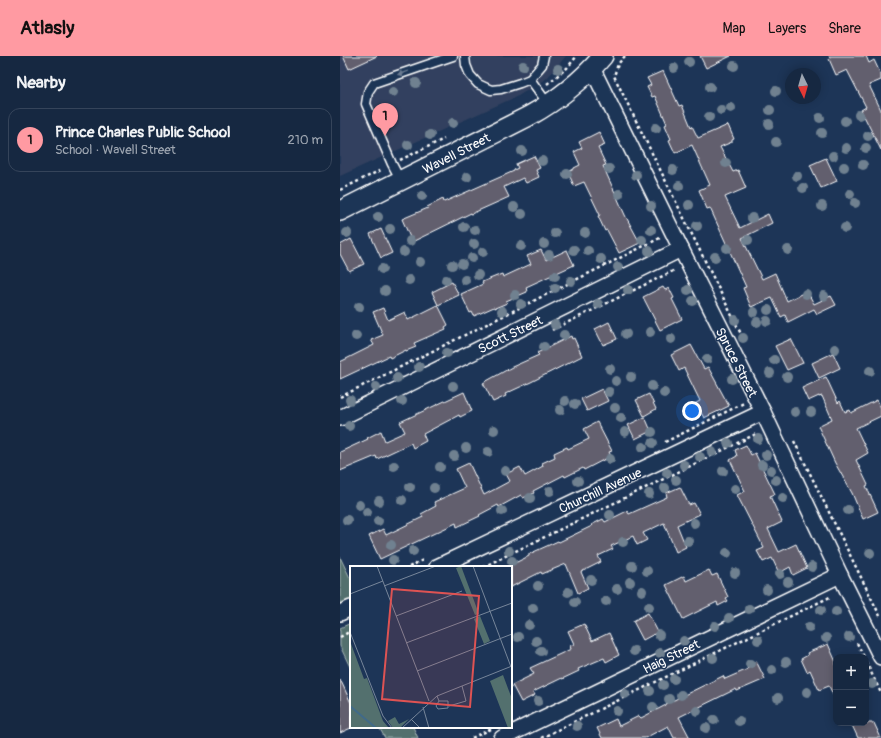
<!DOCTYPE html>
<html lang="en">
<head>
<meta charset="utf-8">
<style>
  body { margin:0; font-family:Pangolin,sans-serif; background:#23344c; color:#f1f3f6 }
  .controls { position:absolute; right:12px; bottom:12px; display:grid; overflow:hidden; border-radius:8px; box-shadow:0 2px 10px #0003 }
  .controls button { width:36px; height:36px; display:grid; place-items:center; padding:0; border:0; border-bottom:1px solid #35445a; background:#162841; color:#f1f3f6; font:20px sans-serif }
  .compass { position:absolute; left:445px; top:12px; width:36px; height:36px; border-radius:50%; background:#162841; box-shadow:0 2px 10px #0003; rotate:175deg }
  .you { position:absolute; left:352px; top:355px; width:14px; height:14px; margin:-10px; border:3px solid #fff; border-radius:50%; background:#1a73e8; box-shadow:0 0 0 6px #1a73e833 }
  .badge { display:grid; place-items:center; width:26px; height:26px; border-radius:50%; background:#ff9aa2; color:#111; font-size:13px; font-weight:700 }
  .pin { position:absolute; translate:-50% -33px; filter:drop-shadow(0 1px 2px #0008) }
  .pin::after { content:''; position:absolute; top:21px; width:14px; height:12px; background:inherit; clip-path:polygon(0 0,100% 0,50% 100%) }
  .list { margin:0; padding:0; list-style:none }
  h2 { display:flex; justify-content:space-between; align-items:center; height:52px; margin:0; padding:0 16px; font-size:17px }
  h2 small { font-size:13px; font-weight:400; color:#9ea6b1 }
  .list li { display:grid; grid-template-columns:26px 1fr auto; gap:12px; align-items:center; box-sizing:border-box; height:64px; margin:0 8px 8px; padding:0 8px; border:1px solid #35445a; border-radius:12px }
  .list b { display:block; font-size:15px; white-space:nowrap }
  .list p { margin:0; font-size:13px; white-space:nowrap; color:#9ea6b1 }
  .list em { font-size:13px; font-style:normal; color:#9ea6b1 }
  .map { position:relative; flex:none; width:541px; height:682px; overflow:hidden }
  header { display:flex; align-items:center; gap:24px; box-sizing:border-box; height:56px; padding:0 20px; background:#ff9aa2; color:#111 }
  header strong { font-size:19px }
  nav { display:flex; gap:22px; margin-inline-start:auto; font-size:14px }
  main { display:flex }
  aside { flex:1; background:#162841 }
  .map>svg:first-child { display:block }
  .built { fill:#32415e }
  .green { fill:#53706e; stroke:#a9b8b6 }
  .building { fill:#625e6e; stroke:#fff }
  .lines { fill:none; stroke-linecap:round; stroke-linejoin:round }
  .service-casing { stroke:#fff; stroke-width:11 }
  .minor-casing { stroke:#fff; stroke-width:18 }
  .tertiary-casing { stroke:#fff; stroke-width:22 }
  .path { stroke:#fff; stroke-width:2.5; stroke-dasharray:3 3; stroke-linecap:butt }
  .service { stroke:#1d3557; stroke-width:8 }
  .minor { stroke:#1d3557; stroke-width:15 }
  .tertiary { stroke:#1d3557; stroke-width:19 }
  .tree { fill:#6f8190 }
  .oneway { fill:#6c7c92 }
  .labels { text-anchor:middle; stroke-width:3; stroke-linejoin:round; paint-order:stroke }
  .street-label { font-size:13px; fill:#fff; stroke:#1d3557 }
  .inset-river { fill:none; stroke:#416a89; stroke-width:2 }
  .inset-road { fill:none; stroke:#77869a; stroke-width:1 }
  .view { fill:#de5353; fill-opacity:0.15; stroke:#de5353; stroke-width:2 }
  .inset-edge { fill:none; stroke:#fff; stroke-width:2 }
</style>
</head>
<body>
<header>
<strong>Atlasly</strong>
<nav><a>Map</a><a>Layers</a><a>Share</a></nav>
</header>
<main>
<aside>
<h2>Nearby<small></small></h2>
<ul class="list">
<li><span class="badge">1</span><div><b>Prince Charles Public School</b><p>School · Wavell Street</p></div><em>210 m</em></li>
</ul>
</aside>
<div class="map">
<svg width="541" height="682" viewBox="0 0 541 682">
  <rect width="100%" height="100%" fill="#1d3557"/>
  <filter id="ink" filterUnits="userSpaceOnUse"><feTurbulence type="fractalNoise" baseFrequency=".025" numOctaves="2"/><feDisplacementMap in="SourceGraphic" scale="8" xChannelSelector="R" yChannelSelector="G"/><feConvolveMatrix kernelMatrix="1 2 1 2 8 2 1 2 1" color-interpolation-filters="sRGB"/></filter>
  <g filter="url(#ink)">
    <polygon class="built" points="0,0 226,0 207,22 178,40 0,120"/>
    <g class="green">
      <polygon points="0,501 11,524 11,548 0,553"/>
      <polygon points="11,567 11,613 0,590 0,572"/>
      <polygon points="39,671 73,671 78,682 45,682"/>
    </g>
    <g class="building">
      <polygon points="3,0 37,0 9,13"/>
      <polygon points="360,0 391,0 366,12"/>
      <polygon points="489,0 526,0 529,7 534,4 541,19 541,24 529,29 541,54 541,94 521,54 526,51 507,14 496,19 489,3 490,2"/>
      <polygon points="323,15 339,50 342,49 351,71 352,70 358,82 388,69 394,83 392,84 392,86 380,91 393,116 398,114 406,132 385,141 400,172 428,158 432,167 402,182 422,223 435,217 447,245 467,235 474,248 491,240 496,249 477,258 474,253 448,266 445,259 441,261 432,242 411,251 403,232 406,231 370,152 367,153 359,134 370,129 352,89 335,97 329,84 331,83 325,69 327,68 315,40 312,41 307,31 311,29 307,22"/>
      <polygon points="259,76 265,89 258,92 266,109 263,110 285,159 300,187 279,197 267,174 265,175 258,160 260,159 244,126 234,130 228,116 234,113 234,112 240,109 234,96 242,92 239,86"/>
      <polygon points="194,100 200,112 196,114 199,121 186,127 183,122 164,131 169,141 131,158 131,157 72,186 62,163 88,152 87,151 103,143 104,146 174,115 174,114 178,112 176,108"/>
      <polygon points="486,102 497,125 481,132 470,109"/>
      <polygon points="41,173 52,197 41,202 30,178"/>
      <polygon points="11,183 24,208 9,215 0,198 0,189"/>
      <polygon points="201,194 206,204 227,194 234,209 186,231 187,236 166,245 167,247 155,252 154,251 134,260 132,256 130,257 121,238 143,228 142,226 162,218 163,221 191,208 187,200"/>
      <polygon points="112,226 119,239 98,249 92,236"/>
      <polygon points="323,231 325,234 329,232 334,242 332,243 342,263 320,274 303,241"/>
      <polygon points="98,249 108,269 105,271 106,273 74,287 76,291 66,295 66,294 50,302 49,300 0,323 0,306 34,289 31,284 43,279 33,256 43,252 48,264 65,256 68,264"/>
      <polygon points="269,266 277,283 263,289 255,273"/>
      <polygon points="231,280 232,283 234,282 242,300 191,326 165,338 166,340 153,346 143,327 172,311 199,299 197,297"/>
      <polygon points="451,283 463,307 447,314 435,290"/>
      <polygon points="351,289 364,313 368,311 389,350 364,362 356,347 360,345 344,312 339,315 331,299"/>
      <polygon points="493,297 500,312 479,322 472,307"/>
      <polygon points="486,321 498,347 500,345 505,356 510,354 511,357 537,344 541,352 541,360 516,372 528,397 516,404 528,429 526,430 538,456 523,463 512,437 495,407 478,370 492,363 482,340 479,341 479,340 468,345 462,332"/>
      <polygon points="262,333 268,345 247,355 241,343"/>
      <polygon points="124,336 132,355 120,361 119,359 83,378 86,385 73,392 71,387 37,403 36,400 0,415 0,396 28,383 27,382 41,375 45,385 65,376 60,366"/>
      <polygon points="309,338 316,353 304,360 296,344"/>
      <polygon points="305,361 311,375 295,383 288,369"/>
      <polygon points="257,366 272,395 269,396 271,400 244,414 243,412 225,421 224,419 193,435 194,437 183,442 181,439 159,451 158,449 139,459 140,460 117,471 116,467 40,503 29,480 43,473 46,479 83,461 81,458 96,450 94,446 125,432 116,413 129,407 144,439 170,425 166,418 180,411 185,420 203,410 202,407 215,401 214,397 227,391 228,393 249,383 244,373"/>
      <polygon points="406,389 411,399 415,397 435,438 430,440 442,466 428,473 439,496 456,488 467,512 453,519 450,511 439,517 432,502 423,506 417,495 424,492 397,439 405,435 390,404 397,400 395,394"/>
      <polygon points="340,431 349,449 354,447 360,458 337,469 346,491 336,496 324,467 303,477 307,484 297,489 293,480 271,490 273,493 258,500 261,506 241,516 248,532 238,537 226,508 202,518 201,516 171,531 171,509 189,500 189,498 218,485 219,486 252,470 251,469 263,463 265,466 287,455 289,458 327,441 326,437"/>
      <polygon points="369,514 372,520 377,518 388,541 386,542 388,545 378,550 377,546 343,563 326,529 344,520 346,525"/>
      <polygon points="308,557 318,576 303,584 293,565"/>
      <polygon points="244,568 252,585 269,577 279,599 266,606 264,602 238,613 239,615 222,623 222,622 193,636 195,639 181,646 172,629 194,618 190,612 231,593 230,590 234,588 228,575"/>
      <polygon points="488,588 496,606 496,645 489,630 479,634 470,614 467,616 461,603 468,599 467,597"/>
      <polygon points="416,605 425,623 397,635 396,633 339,661 350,682 334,682 328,670 305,682 262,682 257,672 276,663 279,670 299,660 301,662 326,649 326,648 383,620 385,623 408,613 406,609"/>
      <polygon points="0,623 11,647 11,672 0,677"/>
      <polygon points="511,667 534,667 541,682 518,682"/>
    </g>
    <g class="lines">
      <g class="service-casing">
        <g id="service">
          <polyline points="125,0 126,9 130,19 138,28 151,34 161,33 180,27 190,23 202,9 204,0"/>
          <polyline points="190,23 208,48"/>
          <polyline points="61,125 52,108 26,48 28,36 34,27 113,0"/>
        </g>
      </g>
      <g class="minor-casing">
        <g id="minor">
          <polyline points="252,12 341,193 423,356 500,519 541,601"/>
          <polyline points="0,362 341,193"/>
          <polyline points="97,511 423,356"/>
          <polyline points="0,557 11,552"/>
          <polyline points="162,682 500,519"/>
        </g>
      </g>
      <g class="tertiary-casing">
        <path id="tertiary" d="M 0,155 L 189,60 C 218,44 241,26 263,0"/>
      </g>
      <g class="path">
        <polyline points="285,0 278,8 274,20 402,280"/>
        <polyline points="207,28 227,12 237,0"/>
        <polyline points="60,104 104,83"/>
        <polyline points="0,134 43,113"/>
        <polyline points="212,274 335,214"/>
        <polyline points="0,341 320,182"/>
        <polyline points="454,385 541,562"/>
        <polyline points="325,386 404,347"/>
        <polyline points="69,511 85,503"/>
        <polyline points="143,511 418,377"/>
        <polyline points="0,581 11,575"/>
        <polyline points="517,587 524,601"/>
        <polyline points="526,606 541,637"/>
        <polyline points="132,682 151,673"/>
        <polyline points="201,682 492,540"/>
      </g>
      <use href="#service" class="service"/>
      <use href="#minor" class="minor"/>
      <use href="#tertiary" class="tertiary"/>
    </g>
    <g class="tree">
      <circle cx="349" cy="6" r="5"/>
      <circle cx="183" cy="10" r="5"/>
      <circle cx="394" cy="10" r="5"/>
      <circle cx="334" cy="12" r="5"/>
      <circle cx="218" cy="13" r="5"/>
      <circle cx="76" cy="27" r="5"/>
      <circle cx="370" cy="31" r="5"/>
      <circle cx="436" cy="35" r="5"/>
      <circle cx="53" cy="36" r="5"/>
      <circle cx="391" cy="52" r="5"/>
      <circle cx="381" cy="54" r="5"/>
      <circle cx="430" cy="54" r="5"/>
      <circle cx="519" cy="59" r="5"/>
      <circle cx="369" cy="61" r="5"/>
      <circle cx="480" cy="62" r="5"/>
      <circle cx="505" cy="65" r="5"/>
      <circle cx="113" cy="67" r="5"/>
      <circle cx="429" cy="68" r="5"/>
      <circle cx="316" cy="72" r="5"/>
      <circle cx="482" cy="77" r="5"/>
      <circle cx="90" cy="79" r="5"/>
      <circle cx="528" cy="80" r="5"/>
      <circle cx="436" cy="86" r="5"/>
      <circle cx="68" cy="89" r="5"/>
      <circle cx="506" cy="92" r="5"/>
      <circle cx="526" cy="92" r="5"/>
      <circle cx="182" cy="95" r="5"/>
      <circle cx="493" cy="100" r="5"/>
      <circle cx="202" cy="105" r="5"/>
      <circle cx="386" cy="107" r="5"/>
      <circle cx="523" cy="109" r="5"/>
      <circle cx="504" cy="111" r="5"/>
      <circle cx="269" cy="113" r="5"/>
      <circle cx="333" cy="114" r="5"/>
      <circle cx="227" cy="118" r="5"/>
      <circle cx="296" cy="119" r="5"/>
      <circle cx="457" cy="120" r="5"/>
      <circle cx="127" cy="121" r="5"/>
      <circle cx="339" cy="130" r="5"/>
      <circle cx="463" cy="132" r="5"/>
      <circle cx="279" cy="138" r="5"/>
      <circle cx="510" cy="138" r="5"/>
      <circle cx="82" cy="140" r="5"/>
      <circle cx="515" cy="147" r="5"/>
      <circle cx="349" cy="149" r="5"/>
      <circle cx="311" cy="150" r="5"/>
      <circle cx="482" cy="150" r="5"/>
      <circle cx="174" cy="151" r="5"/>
      <circle cx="182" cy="158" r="5"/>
      <circle cx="38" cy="161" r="5"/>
      <circle cx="412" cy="162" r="5"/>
      <circle cx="357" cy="170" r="5"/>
      <circle cx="124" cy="171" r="5"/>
      <circle cx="505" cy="172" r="5"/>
      <circle cx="50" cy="173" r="5"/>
      <circle cx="135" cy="174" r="5"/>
      <circle cx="311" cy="174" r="5"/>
      <circle cx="7" cy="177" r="5"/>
      <circle cx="215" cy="177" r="5"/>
      <circle cx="245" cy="177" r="5"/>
      <circle cx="302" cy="184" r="5"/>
      <circle cx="408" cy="184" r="5"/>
      <circle cx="70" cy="185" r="5"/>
      <circle cx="134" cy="188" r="5"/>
      <circle cx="204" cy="188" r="5"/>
      <circle cx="181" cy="190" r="5"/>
      <circle cx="387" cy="192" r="5"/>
      <circle cx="234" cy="194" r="5"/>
      <circle cx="448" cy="194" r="5"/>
      <circle cx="248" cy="195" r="5"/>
      <circle cx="309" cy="195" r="5"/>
      <circle cx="64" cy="196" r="5"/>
      <circle cx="143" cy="196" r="5"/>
      <circle cx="209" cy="199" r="5"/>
      <circle cx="375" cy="201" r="5"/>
      <circle cx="132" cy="202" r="5"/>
      <circle cx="261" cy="203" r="5"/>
      <circle cx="80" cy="206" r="5"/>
      <circle cx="122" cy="208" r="5"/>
      <circle cx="112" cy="209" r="5"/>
      <circle cx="278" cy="211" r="5"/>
      <circle cx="42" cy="213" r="5"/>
      <circle cx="138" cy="219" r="5"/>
      <circle cx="215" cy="220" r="5"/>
      <circle cx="69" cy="224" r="5"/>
      <circle cx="106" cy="224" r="5"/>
      <circle cx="125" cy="224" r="5"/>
      <circle cx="231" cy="225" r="5"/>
      <circle cx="215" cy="232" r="5"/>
      <circle cx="288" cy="234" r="5"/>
      <circle cx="348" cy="234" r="5"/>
      <circle cx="45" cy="235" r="5"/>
      <circle cx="466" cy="238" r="5"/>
      <circle cx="175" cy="239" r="5"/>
      <circle cx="484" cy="240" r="5"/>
      <circle cx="353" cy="245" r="5"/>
      <circle cx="181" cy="248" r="5"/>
      <circle cx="258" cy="248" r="5"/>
      <circle cx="19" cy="251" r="5"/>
      <circle cx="428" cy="254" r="5"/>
      <circle cx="162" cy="255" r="5"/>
      <circle cx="414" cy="256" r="5"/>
      <circle cx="395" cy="264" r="5"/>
      <circle cx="427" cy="265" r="5"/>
      <circle cx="417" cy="266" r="5"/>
      <circle cx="215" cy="269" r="5"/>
      <circle cx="310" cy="276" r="5"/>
      <circle cx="286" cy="278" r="5"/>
      <circle cx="224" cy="279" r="5"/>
      <circle cx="16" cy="280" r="5"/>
      <circle cx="403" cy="282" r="5"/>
      <circle cx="331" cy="283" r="5"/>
      <circle cx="204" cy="291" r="5"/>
      <circle cx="495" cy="293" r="5"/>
      <circle cx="107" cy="297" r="5"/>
      <circle cx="367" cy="303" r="5"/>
      <circle cx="434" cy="304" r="5"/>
      <circle cx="79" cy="311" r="5"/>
      <circle cx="270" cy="313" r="5"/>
      <circle cx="530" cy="315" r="5"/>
      <circle cx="430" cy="317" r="5"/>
      <circle cx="291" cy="321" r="5"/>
      <circle cx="447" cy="321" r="5"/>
      <circle cx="57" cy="322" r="5"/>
      <circle cx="392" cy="323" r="5"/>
      <circle cx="276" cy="325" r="5"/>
      <circle cx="113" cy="330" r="5"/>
      <circle cx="312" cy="330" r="5"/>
      <circle cx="36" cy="331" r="5"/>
      <circle cx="269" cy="336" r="5"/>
      <circle cx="324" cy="337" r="5"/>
      <circle cx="10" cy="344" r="5"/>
      <circle cx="62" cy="345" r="5"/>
      <circle cx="225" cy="345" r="5"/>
      <circle cx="235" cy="348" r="5"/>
      <circle cx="275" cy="352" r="5"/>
      <circle cx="220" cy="354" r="5"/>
      <circle cx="455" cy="356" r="5"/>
      <circle cx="471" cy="356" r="5"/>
      <circle cx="281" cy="362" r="5"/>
      <circle cx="9" cy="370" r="5"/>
      <circle cx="154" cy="374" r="5"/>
      <circle cx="285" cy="376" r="5"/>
      <circle cx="312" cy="376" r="5"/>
      <circle cx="418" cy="383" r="5"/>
      <circle cx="313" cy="387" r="5"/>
      <circle cx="388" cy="387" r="5"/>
      <circle cx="303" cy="391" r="5"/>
      <circle cx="126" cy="392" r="5"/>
      <circle cx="148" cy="396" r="5"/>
      <circle cx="372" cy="396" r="5"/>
      <circle cx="426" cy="399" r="5"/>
      <circle cx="114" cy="400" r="5"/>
      <circle cx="360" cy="401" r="5"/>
      <circle cx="270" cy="403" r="5"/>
      <circle cx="344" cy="409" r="5"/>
      <circle cx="422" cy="409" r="5"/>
      <circle cx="54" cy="410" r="5"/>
      <circle cx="100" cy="411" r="5"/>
      <circle cx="431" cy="414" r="5"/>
      <circle cx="165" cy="415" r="5"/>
      <circle cx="383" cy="415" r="5"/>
      <circle cx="327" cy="417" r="5"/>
      <circle cx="336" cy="424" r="5"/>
      <circle cx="436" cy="424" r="5"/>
      <circle cx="238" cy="425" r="5"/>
      <circle cx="70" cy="431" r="5"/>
      <circle cx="94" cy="432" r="5"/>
      <circle cx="325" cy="432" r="5"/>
      <circle cx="395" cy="433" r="5"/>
      <circle cx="210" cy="435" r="5"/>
      <circle cx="309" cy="438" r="5"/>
      <circle cx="190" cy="442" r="5"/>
      <circle cx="443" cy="442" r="5"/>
      <circle cx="62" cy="444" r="5"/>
      <circle cx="39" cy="445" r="5"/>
      <circle cx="19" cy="449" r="5"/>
      <circle cx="508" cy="454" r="5"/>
      <circle cx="162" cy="455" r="5"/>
      <circle cx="27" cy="456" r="5"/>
      <circle cx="270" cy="459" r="5"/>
      <circle cx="7" cy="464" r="5"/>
      <circle cx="38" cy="465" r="5"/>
      <circle cx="354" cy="467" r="5"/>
      <circle cx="348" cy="485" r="5"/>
      <circle cx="283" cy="486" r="5"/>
      <circle cx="51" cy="489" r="5"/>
      <circle cx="73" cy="495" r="5"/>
      <circle cx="169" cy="495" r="5"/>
      <circle cx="387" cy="497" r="5"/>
      <circle cx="530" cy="497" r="5"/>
      <circle cx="53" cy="504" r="5"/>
      <circle cx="172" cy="505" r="5"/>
      <circle cx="292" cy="510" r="5"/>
      <circle cx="472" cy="511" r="5"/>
      <circle cx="307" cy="515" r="5"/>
      <circle cx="395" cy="517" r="5"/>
      <circle cx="440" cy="518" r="5"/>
      <circle cx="251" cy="524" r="5"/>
      <circle cx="290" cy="526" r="5"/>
      <circle cx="448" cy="526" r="5"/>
      <circle cx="198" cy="530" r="5"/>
      <circle cx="277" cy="533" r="5"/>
      <circle cx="427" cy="534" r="5"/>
      <circle cx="302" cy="535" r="5"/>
      <circle cx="228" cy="536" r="5"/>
      <circle cx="266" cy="545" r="5"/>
      <circle cx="235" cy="546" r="5"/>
      <circle cx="309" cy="551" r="5"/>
      <circle cx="193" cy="552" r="5"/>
      <circle cx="409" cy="553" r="5"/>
      <circle cx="481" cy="554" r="5"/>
      <circle cx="496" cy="556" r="5"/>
      <circle cx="389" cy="562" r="5"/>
      <circle cx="189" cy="569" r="5"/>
      <circle cx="375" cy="570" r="5"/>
      <circle cx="469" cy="571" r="5"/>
      <circle cx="319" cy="579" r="5"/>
      <circle cx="178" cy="581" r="5"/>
      <circle cx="509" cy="581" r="5"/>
      <circle cx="486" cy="582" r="5"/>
      <circle cx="418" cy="584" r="5"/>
      <circle cx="196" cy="585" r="5"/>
      <circle cx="344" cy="585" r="5"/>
      <circle cx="201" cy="595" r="5"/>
      <circle cx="294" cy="595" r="5"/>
      <circle cx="320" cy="597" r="5"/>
      <circle cx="373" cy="602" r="5"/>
      <circle cx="446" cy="606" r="5"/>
      <circle cx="410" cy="608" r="5"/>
      <circle cx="432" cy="614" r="5"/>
      <circle cx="334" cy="623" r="5"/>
      <circle cx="532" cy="628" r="5"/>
      <circle cx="323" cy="629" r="5"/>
      <circle cx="310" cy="635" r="5"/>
      <circle cx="467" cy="636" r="5"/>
      <circle cx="285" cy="638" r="5"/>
      <circle cx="341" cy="639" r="5"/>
      <circle cx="438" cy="642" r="5"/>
      <circle cx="329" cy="643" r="5"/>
      <circle cx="198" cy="645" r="5"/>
      <circle cx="313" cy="651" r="5"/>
      <circle cx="277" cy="655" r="5"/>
      <circle cx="357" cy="655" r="5"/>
      <circle cx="374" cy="664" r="5"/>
      <circle cx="399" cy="665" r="5"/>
      <circle cx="237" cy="670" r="5"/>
      <circle cx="366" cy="672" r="5"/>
    </g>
    <defs><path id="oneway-solid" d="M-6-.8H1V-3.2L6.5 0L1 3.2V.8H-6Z"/></defs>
    <use class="oneway" href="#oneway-solid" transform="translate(63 17) rotate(161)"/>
  </g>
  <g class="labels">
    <g class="street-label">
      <text transform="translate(116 97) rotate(-27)" y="5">Wavell Street</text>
      <text transform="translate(170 278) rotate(-26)" y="5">Scott Street</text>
      <text transform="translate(397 306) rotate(63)" y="5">Spruce Street</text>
      <text transform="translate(260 434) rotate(-25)" y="5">Churchill Avenue</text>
      <text transform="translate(331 600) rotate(-26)" y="5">Haig Street</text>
    </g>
  </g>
  <g transform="translate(10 510)">
    <rect width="162" height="162" fill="#1d3557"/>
    <path d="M 111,0 L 129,48 L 125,49 L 106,2 ZM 130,50 L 140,75 L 134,78 L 124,53 ZM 0,75 L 14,113 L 17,112 L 33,155 L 39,162 L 0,162 ZM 153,109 L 162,133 L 162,162 L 158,162 L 140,115 ZM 45,151 L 49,158 L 59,153 L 50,162 L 43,162 L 38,155 Z" fill="#53706e"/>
    <path class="inset-river" d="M 0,140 L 26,162"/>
    <path class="inset-road" d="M 27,0 L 79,135M 123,0 L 161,101M 34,20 L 86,0M 0,28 L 33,15M 46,50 L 112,25M 0,66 L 33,150 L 42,162M 56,77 L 162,37M 67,105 L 162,68M 87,130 L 89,135 L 86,140 L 88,143 L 98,142 L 98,135 L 89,135M 99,140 L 116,135 L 112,120M 73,141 L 79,162M 61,153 L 70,162M 52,162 L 87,130 L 162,100"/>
    <path class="view" d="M 42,23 L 129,30 L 120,141 L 32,133 Z"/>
    <rect width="162" height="162" class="inset-edge"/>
  </g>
</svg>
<div class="controls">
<button>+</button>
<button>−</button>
</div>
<svg class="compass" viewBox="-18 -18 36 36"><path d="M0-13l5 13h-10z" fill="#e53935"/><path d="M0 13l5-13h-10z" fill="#9ea6b1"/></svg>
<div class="you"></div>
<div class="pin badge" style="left:45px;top:80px">1</div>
</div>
</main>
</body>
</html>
